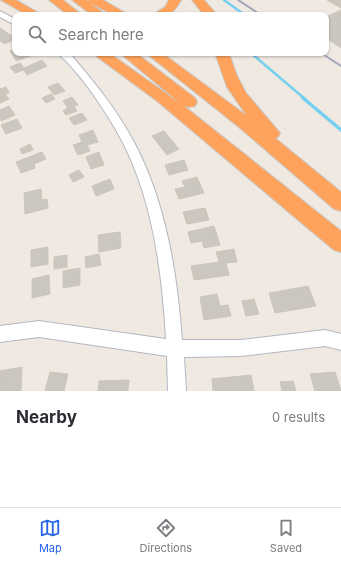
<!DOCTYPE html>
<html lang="en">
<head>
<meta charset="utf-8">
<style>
  body { margin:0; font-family:Inter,sans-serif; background:#f2f2f3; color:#2b2b33 }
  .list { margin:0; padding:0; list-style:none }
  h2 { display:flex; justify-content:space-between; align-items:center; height:52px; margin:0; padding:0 16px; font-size:17px }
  h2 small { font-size:13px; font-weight:400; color:#7c7c81 }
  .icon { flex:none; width:22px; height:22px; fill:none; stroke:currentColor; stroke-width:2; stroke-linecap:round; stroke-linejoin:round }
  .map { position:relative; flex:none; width:341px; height:391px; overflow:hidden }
  .search { position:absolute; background:#fff; box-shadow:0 1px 3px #0004; left:12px; right:12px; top:12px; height:44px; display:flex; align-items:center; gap:10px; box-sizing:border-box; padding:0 14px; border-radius:8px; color:#7c7c81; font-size:15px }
  .sheet { height:116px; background:#fff }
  nav { display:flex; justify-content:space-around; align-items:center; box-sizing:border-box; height:56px; border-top:1px solid #e1e1e2; background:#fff; font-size:11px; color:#7c7c81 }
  nav a { display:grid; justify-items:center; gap:2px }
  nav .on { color:#2563eb }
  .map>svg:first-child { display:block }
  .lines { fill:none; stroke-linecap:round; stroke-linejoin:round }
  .stream-far1 { stroke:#75cff0; stroke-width:2.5 }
  .stream { stroke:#75cff0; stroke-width:3.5 }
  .building { fill:#cbc7bf; stroke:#cbc5ba }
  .minor-casing { stroke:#b4b7c1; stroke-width:2 }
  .highway-casing { stroke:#c9c9c9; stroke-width:2 }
  .minor { fill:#fff; fill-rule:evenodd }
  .highway { fill:#ffa35c; fill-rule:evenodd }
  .rail { stroke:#a3a6b8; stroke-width:2 }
</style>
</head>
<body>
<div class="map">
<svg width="341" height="391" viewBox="0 0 341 391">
  <rect width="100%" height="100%" fill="#efe9e1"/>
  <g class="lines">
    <g class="stream-far1">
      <polyline points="224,0 242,13 242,15"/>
      <polyline points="251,53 305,99"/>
    </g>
    <polyline class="stream" points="303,98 341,130"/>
  </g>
  <g class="building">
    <polygon points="327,0 341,0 341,8"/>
    <polygon points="341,10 341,48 326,38 326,17"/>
    <polygon points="0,28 15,38 15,39 5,44 0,41"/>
    <polygon points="15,49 15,53 32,53 33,55 16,61 10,51"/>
    <polygon points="42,60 47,66 27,75 24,70 15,73 10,67 20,63 24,68"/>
    <polygon points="58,83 65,91 54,95 48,87"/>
    <polygon points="6,87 9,93 5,94 9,99 0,103 0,89"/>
    <polygon points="51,94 55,99 46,103 42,98"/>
    <polygon points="72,97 78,105 74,106 77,111 66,115 63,111 68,108 63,101"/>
    <polygon points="9,106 15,115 1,121 0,110"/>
    <polygon points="82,113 87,120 74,125 69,118"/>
    <polygon points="17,119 22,128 6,134 1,125"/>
    <polygon points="93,130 98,142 87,145 90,151 78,155 73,145 82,142 79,135"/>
    <polygon points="164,131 179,149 167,155 152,136"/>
    <polygon points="30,144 33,150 22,154 20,149"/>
    <polygon points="42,152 46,159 34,164 35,168 21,173 16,162"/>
    <polygon points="99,152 104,165 91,169 86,157"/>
    <polygon points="184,160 188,170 169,175 165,165"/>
    <polygon points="79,170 84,177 73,182 69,175"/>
    <polygon points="197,177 204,193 179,199 175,189 185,187 182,181"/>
    <polygon points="110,179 114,189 96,196 92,186"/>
    <polygon points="41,189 42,200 47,199 48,208 25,214 24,193"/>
    <polygon points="205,208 209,220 187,224 183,212"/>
    <polygon points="214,226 220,245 204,248 202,241 191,243 188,232"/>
    <polygon points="120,232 121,248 99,252 98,235"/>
    <polygon points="48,247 48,264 31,267 31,250"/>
    <polygon points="234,249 237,262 226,263 229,275 194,280 191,266 219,262 216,252"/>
    <polygon points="99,254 101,265 86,268 85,257"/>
    <polygon points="67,255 67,267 54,269 54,257"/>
    <polygon points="80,268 80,285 63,288 63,271"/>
    <polygon points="49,275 50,294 32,298 32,279"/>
    <polygon points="308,286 316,306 275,313 269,293"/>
    <polygon points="217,294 220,306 228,305 231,316 204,320 200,297"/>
    <polygon points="254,299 259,314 246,316 242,301"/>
    <polygon points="22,367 21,391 0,391 0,371"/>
    <polygon points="50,372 68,374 64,391 45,391"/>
    <polygon points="335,372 341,391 315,391 310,374"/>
    <polygon points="251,375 254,391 213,391 212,379"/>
    <polygon points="129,380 128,391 98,391 99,381"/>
    <polygon points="293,381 296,391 282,391 280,382"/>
  </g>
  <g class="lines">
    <g class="minor-casing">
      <g id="minor">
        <polygon points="0,11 15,19 15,25 0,17"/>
        <path d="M 57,53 L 68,53 L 72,56 C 93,81 114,106 130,135 C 165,196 177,271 182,340 L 241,340 L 325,330 L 341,334 L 341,350 L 325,346 L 241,356 L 184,357 L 186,391 L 168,391 L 167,356 L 39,337 L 0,342 L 0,326 L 39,321 L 166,339 C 162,269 152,192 116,130 C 102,106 85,81 66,61 C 63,58 60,56 57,53 Z"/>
      </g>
    </g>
    <g class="highway-casing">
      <g id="highway">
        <polygon points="1,0 16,0 42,15 27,15"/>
        <polygon points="49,0 63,0 82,15 68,15"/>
        <polygon points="72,0 86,0 90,2 88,0 103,0 129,15 114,15 90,3 106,15 92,15"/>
        <path d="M 169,0 L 181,0 C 172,16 169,15 152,15 L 165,7 Z"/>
        <polygon points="192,0 204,0 217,15 204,15"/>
        <polygon points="92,53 109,53 181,104 120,53 136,53 195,98 197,102 195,106 189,107 184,106 341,231 341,252 334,250 304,225 157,101"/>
        <polygon points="146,53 162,53 247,116 227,87 215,53 229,53 237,76 246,93 280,133 278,137 275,138 341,192 341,211 334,209 240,128"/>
      </g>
    </g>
    <use href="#minor" class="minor"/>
    <use href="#highway" class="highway"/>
    <g class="rail">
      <polyline points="238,0 261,15"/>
      <polyline points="321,53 341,66"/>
    </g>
  </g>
</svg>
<div class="search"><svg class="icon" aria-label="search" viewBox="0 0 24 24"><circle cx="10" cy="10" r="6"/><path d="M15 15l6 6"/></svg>Search here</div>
</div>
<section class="sheet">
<h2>Nearby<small>0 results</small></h2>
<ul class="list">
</ul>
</section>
<nav>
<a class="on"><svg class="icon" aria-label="map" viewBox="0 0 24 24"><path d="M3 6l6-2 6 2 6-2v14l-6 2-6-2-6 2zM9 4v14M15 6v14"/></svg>Map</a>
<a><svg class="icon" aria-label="directions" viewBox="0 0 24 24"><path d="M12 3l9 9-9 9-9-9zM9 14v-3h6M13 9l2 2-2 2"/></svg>Directions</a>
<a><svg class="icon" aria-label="saved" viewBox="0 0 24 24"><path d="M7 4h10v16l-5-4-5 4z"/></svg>Saved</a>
</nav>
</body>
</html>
